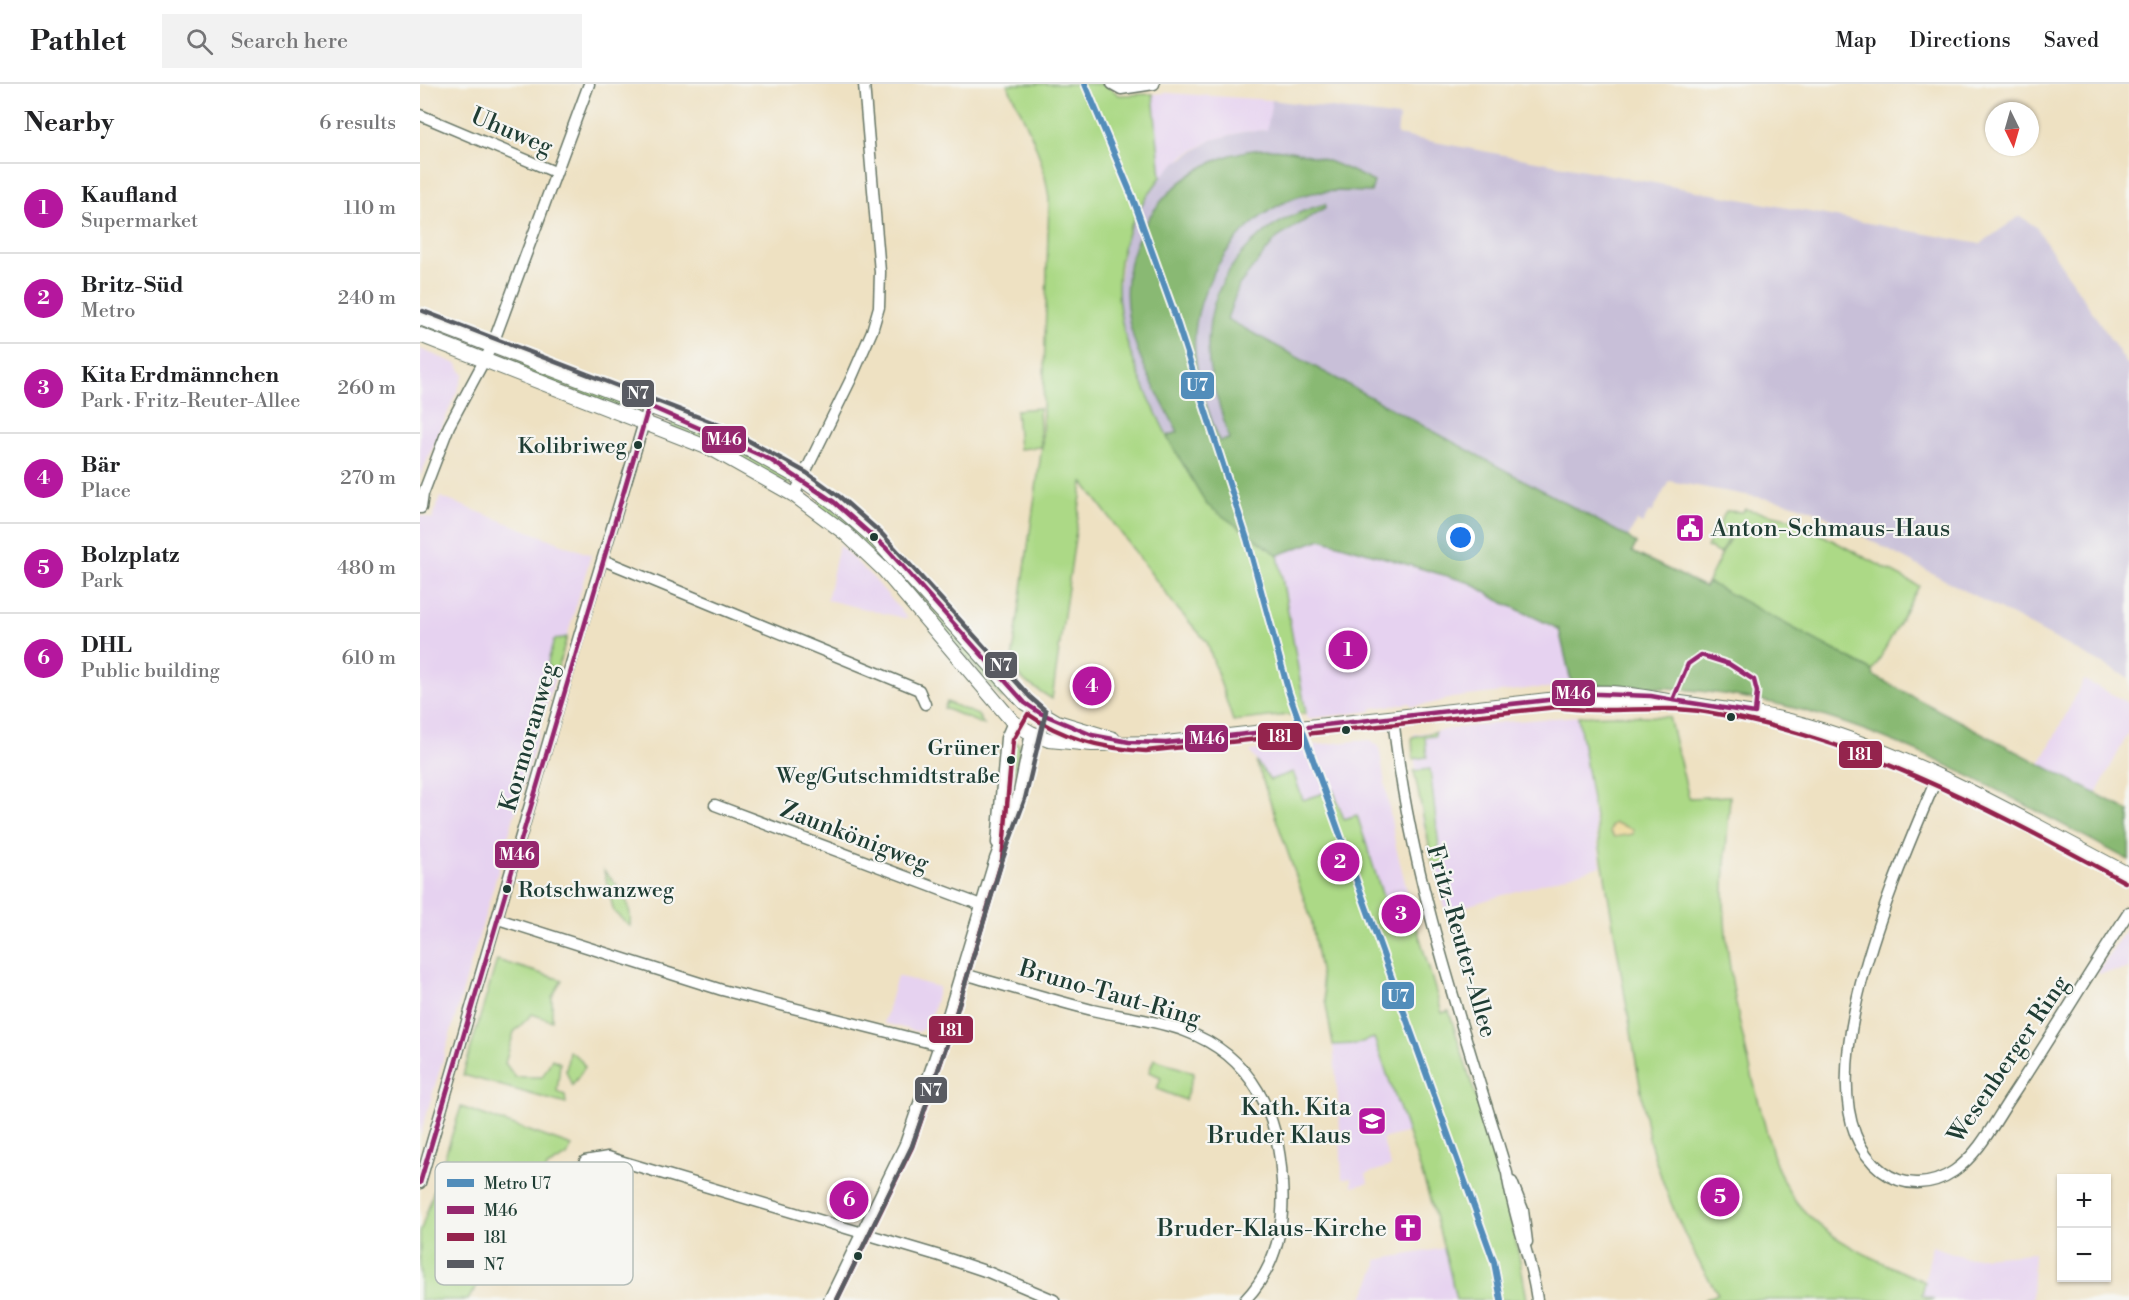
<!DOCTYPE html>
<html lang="en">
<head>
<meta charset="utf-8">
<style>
  body { margin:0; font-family:"Libre Bodoni",serif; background:#f2f2f2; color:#202124 }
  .controls { position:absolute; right:18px; bottom:18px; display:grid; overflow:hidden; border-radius:0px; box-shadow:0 2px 4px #0004 }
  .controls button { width:54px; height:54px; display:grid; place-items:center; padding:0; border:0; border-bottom:2px solid #e0e0e0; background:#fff; color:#202124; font:30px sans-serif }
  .compass { position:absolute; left:1565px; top:18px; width:54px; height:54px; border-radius:50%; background:#fff; box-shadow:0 2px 4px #0004; rotate:175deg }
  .you { position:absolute; left:1041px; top:454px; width:21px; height:21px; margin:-15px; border:4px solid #fff; border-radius:50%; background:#1a73e8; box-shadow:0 0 0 9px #1a73e833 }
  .badge { display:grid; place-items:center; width:39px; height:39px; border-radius:50%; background:#b5179e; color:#fff; font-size:20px; font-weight:700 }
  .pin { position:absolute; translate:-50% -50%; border:3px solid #fff; box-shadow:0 2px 6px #0006 }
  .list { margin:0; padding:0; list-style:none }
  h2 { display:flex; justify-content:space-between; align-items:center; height:78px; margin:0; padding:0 24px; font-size:26px }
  h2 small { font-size:20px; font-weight:400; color:#757577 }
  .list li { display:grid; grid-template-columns:39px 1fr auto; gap:18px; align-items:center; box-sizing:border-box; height:90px; padding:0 24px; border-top:2px solid #e0e0e0 }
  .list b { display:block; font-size:22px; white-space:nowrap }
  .list p { margin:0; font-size:20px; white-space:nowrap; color:#757577 }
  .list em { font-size:20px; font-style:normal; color:#757577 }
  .icon { flex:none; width:33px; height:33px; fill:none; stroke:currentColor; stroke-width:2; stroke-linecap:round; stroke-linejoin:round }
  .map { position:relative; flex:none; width:1709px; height:1216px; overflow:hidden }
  header { display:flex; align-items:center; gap:36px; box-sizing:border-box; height:84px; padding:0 30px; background:#fff; border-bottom:2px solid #e0e0e0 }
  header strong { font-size:28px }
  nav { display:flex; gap:33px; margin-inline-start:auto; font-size:21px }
  .search { width:420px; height:54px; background:#f2f2f2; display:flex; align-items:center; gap:15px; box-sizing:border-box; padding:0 21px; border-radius:0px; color:#757577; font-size:22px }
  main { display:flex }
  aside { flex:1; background:#fff }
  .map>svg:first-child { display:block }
  .built { fill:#e6d2f0 }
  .industrial { fill:#c8bfd8 }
  .green { fill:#acd986; stroke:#668b5d; stroke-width:1.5 }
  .forest { fill:#89b973; stroke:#547b54; stroke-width:1.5 }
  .sand { fill:#eeda9e; stroke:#868c69; stroke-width:1.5 }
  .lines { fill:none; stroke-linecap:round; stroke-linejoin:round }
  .minor-casing { stroke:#677666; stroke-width:13 }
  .tertiary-casing { stroke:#677666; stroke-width:16 }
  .minor { stroke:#fff; stroke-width:10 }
  .tertiary { stroke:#fff; stroke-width:14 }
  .bus-1-casing { stroke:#f6f6f2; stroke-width:9 }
  .bus-2-casing { stroke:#f6f6f2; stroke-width:9 }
  .bus-3-casing { stroke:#f6f6f2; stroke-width:9 }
  .bus-1 { stroke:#95276e; stroke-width:4.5 }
  .bus-2 { stroke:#94244d; stroke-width:4.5 }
  .bus-3 { stroke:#595b62; stroke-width:4.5 }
  .metro-1-casing { stroke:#f6f6f2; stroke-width:10 }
  .metro-1 { stroke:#528dba; stroke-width:6 }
  .bus-dot { fill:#1f3d34; stroke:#f6f6f2; stroke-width:2 }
  .labels { text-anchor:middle; stroke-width:4.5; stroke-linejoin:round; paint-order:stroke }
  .bus-label { font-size:22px; fill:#1f3d34; stroke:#f6f6f2; text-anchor:end }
  .street-label { font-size:24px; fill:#1f3d34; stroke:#f6f6f2 }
  .poi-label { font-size:24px; fill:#1f3d34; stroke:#f6f6f2; text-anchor:end }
  .key { fill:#f6f6f2; stroke:#b6beb9; stroke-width:1.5 }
  .key-label { font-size:16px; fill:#1f3d34 }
  .line-badge { stroke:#f6f6f2; stroke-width:2 }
  .badge-label { font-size:16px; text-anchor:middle; font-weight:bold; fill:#fff }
</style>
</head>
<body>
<header>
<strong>Pathlet</strong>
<div class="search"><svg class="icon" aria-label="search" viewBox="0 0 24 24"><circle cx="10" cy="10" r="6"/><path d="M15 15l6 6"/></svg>Search here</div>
<nav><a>Map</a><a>Directions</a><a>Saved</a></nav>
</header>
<main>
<aside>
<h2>Nearby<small>6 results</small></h2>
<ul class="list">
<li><span class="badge">1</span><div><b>Kaufland</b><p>Supermarket</p></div><em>110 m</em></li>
<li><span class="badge">2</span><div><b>Britz-Süd</b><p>Metro</p></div><em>240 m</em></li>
<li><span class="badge">3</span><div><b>Kita Erdmännchen</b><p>Park · Fritz-Reuter-Allee</p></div><em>260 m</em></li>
<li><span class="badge">4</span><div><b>Bär</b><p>Place</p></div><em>270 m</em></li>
<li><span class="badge">5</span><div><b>Bolzplatz</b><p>Park</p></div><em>480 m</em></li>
<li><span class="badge">6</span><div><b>DHL</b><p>Public building</p></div><em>610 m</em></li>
</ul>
</aside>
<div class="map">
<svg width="1709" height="1216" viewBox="0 0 1709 1216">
  <rect width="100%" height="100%" fill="#f6f6f2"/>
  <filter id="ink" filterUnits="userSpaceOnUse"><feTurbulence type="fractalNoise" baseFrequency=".0167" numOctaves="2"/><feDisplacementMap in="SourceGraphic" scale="12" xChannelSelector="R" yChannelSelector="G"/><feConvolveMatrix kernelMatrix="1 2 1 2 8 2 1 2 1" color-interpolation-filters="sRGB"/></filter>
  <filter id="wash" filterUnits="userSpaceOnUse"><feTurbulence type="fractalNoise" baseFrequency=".008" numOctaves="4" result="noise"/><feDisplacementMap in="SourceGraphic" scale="24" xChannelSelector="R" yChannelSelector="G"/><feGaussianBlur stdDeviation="1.35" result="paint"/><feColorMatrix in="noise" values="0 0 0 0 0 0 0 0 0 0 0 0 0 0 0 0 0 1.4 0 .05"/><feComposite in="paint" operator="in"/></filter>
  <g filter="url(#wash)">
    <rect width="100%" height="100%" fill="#eee1c2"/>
    <g class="built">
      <polygon points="747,9 852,16 848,46 823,48 792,56 764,72 741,93 733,10"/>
      <polygon points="0,265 37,280 44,291 0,393"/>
      <polygon points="20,413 171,471 0,1053 0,431 12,435"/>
      <polygon points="901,455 1051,499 1078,516 1139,546 1153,605 1114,604 1032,614 1009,620 991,622 990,619 952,624 952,627 887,635 858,471"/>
      <polygon points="419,461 455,496 488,535 407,516"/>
      <polygon points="1664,596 1709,619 1709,648 1676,710 1620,680"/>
      <polygon points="1158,632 1181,782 1026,828 1002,735 992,653 995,650 1083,638"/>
      <polygon points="949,656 959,663 975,759 996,842 973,848 937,732 924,735 914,706 883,717 849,696 830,667"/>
      <polygon points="1709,840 1709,885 1677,890"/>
      <polygon points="477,892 519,903 510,938 499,948 464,939"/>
      <polygon points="954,954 988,1048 962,1055 971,1082 946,1090 948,1099 932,1103 931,1094 922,1095 919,1026 913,961 936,960"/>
      <polygon points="1512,1162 1547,1174 1614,1169 1612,1216 1514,1216 1502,1211"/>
      <polygon points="1024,1164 1036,1216 942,1216 957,1182 956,1176"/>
    </g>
    <polygon class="industrial" points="852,16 979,33 977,51 1560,160 1600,132 1616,143 1709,283 1709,594 1397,428 1370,419 1249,397 1232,429 1229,428 1222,440 1217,437 1208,453 808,235 815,353 799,358 747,353 709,270 704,254 698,208 704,161 717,127 741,93 755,79 792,56 823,48 847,46"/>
    <g class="green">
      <path d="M 587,0 L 685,0 L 699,11 L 733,10 L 741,93 C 733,104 724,115 718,127 C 673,207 713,280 747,352 L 758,348 L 1208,453 L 1216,460 L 1212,468 L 1285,503 L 1316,442 L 1311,450 L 1298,443 L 1306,427 L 1323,428 L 1325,425 L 1372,435 L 1499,502 L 1453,587 L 1288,499 L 1244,604 L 1152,601 L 1139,545 L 1078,516 L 1051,499 L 901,455 L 858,471 L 886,629 L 813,637 L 787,558 L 756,523 L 663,398 L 632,615 L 607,599 L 591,584 L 622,362 L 629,115 C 624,72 606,38 587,0 Z"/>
      <polygon points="83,271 210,320 208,327 80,278"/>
      <polygon points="619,324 621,363 599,365 596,326"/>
      <polygon points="253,336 293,352 373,396 374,399 369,401 311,369 251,343"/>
      <polygon points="401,415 440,446 589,608 582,614 532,557 397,421"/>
      <polygon points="1296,445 1309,452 1300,470 1287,463"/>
      <polygon points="147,553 137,587 129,584 128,578 134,556"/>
      <polygon points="527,618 558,631 564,641 524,624"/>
      <path d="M 1199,631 L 1249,633 L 1269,714 L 1310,712 C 1308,745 1304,779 1304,812 C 1305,884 1323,958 1341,1027 C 1350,1059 1356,1094 1378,1120 C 1409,1158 1461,1178 1505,1198 L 1502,1211 L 1514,1216 L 1283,1216 L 1298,1210 C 1267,1162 1245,1111 1229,1055 L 1158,632 Z"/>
      <polygon points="1015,648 1015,652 1005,653 1007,673 993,675 992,653"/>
      <polygon points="592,656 600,661 590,705 589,678"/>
      <path d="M 836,677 L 850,696 L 873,688 L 883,716 L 913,706 L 924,735 L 937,731 L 965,819 L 988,813 L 1022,929 L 1029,927 C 1058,1022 1092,1118 1107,1216 L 1036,1216 C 1018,1126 985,1040 954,954 L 936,960 L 913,961 L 891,835 Z"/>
      <polygon points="1010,685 1020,771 1029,770 1025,778 1013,781 994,687"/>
      <path d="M 184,787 C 199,803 213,818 210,842 L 194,828 Z"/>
      <polygon points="77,876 142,896 132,913 132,937 112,930 94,948 85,979 95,993 122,993 132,975 140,979 137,1008 145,1011 146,1020 43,991"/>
      <polygon points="149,967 160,975 165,983 152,1002 146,987"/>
      <polygon points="734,975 774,989 765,1016 737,1005 741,993 729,988"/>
      <polygon points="41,1023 152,1062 147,1072 127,1083 105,1162 74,1172 48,1216 0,1216 0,1149"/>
    </g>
    <path class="forest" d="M 841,65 C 883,64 917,79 954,98 L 951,108 C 931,108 907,105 888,110 C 823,125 769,203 775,269 C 777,298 789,329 799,357 L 809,355 C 803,330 792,304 789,279 C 781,199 830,140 905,120 L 906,123 L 857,154 L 819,201 L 807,235 L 1208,453 L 1216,460 L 1212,468 L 1285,503 L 1288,498 L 1453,587 L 1454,592 L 1709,727 L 1709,776 C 1602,720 1496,656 1378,625 C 1306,606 1227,600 1152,601 L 1139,545 L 1078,516 L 1051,499 L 901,455 L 858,471 L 787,421 L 747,353 L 758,348 C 738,310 715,273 708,231 C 695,148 760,72 841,65 Z"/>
    <polygon class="sand" points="1195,739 1213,745 1213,750 1194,753 1190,748 1191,742"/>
  </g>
  <g filter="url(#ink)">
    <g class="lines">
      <g class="minor-casing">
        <g id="minor">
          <polyline points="692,0 701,5 734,0"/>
          <polyline points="0,31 135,88"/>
          <polyline points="374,411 431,295 452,247 459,223 460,188 444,0"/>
          <polyline points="1,424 3,410 29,342 72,262 169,0"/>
          <polyline points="183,476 499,606 505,620"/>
          <path d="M 973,633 C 989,790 1042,939 1087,1089 C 1093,1133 1111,1172 1117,1216"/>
          <path d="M 1518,691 C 1483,775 1370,1017 1462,1087 C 1484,1104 1512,1102 1534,1087 C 1560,1069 1575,1037 1592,1012 C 1632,951 1669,889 1709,828"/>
          <polyline points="295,721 561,821"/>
          <polyline points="577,759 586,654 593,638"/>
          <polyline points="78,835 302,906 519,961"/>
          <path d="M 540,889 C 584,901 628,915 672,926 C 703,933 736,936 765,947 C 833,972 859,1031 862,1098 C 865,1142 856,1184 825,1216"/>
          <polyline points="165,1077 188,1073 197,1076 520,1172 568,1188 634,1216"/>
          <polyline points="1092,1098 1103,1126 1107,1158"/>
          <polyline points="0,1099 160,549 229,322"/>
          <polyline points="409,1216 485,1060 519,961 575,775 598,713 611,649"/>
        </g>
      </g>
      <g class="tertiary-casing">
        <g id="tertiary">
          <polyline points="0,234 299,349 383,396 415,419 456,455 605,619 637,638 693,655"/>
          <path d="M 0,251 L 294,366 L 374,411 L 425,449 L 465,487 L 593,638 L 611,649 L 629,656 L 672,660 L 746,659 L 1137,615 C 1175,602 1216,612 1254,618 C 1299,625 1344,629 1388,642 C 1502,675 1604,736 1709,791"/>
          <polyline points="1137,615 1160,620 1217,620"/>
        </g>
      </g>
      <use href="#minor" class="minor"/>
      <use href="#tertiary" class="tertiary"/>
      <g class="bus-1-casing">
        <g id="bus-1">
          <polygon points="1281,571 1309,580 1334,596 1337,608 1335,629 1253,616 1268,580"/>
          <polyline points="1055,624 1137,615 1153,609 1231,612 1253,616"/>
          <polyline points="0,1099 229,322 349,375 414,418 466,464 605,619 620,629 672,651 709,658 746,659 1082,621"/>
        </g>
      </g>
      <g class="bus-2-casing">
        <path id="bus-2" d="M 417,1216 L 492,1063 L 526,963 L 582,776 L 593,656 L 608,630 C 642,654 684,665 726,667 L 1137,623 C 1187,631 1237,620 1286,628 C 1439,653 1571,726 1705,798"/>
      </g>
      <g class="bus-3-casing">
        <polyline id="bus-3" points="3,227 302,342 387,389 420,413 462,450 610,613 626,627 605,715 582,777 526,963 492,1062 417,1216"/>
      </g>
      <use href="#bus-1" class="bus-1"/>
      <use href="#bus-2" class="bus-2"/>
      <use href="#bus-3" class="bus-3"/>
      <g class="metro-1-casing">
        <polyline id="metro-1" points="665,0 712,112 753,226 827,455 869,609 1074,1178 1081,1216"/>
      </g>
      <use href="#metro-1" class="metro-1"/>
    </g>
  </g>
  <defs>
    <g id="civic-square" transform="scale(1.5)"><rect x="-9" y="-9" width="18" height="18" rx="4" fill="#b5179e" stroke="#f6f6f2"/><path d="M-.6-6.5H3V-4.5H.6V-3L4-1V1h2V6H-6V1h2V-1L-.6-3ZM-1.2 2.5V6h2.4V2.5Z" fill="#fff"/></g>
    <g id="school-square" transform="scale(1.5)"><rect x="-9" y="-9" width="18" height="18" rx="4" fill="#b5179e" stroke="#f6f6f2"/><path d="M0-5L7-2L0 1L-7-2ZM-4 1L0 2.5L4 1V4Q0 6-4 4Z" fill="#fff"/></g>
    <g id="church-square" transform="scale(1.5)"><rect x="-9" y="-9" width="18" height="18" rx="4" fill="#b5179e" stroke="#f6f6f2"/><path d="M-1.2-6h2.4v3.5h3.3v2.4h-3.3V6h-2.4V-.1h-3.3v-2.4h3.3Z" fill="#fff"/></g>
  </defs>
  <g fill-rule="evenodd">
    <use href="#civic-square" x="1270" y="444"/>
    <use href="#school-square" x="952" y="1037"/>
    <use href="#church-square" x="988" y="1144"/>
  </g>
  <g class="bus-dot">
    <circle cx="218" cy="361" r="5"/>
    <circle cx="454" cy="453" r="5"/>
    <circle cx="1311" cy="633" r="5"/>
    <circle cx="926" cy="646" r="5"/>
    <circle cx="591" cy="676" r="5"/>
    <circle cx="87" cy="805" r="5"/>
    <circle cx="438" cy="1172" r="5"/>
  </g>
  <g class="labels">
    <g class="bus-label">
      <text x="207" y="369">Kolibriweg</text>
      <text x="580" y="671">Grüner<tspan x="580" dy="28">Weg/Gutschmidtstraße</tspan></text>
      <text x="98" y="813" text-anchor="start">Rotschwanzweg</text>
    </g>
    <g class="street-label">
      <text transform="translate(92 47) rotate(23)" y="8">Uhuweg</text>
      <text transform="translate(108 653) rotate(-74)" y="8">Kormoranweg</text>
      <text transform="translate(435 752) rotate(21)" y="8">Zaunkönigweg</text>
      <text transform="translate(1042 857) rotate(74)" y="8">Fritz-Reuter-Allee</text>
      <text transform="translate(690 909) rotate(16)" y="8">Bruno-Taut-Ring</text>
      <text transform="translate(1588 975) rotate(-56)" y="8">Wesenberger Ring</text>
    </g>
    <g class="poi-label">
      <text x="1291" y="452" text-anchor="start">Anton-Schmaus-Haus</text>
      <text x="931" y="1031">Kath. Kita<tspan x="931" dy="28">Bruder Klaus</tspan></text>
      <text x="967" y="1152">Bruder-Klaus-Kirche</text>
    </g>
  </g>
  <rect x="15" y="1078" width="198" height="123" rx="9" class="key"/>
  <rect x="27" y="1095" width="27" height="8" fill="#528dba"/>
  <rect x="27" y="1122" width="27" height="8" fill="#95276e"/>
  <rect x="27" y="1149" width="27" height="8" fill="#94244d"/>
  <rect x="27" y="1176" width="27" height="8" fill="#595b62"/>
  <g class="key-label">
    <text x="64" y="1105">Metro U7</text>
    <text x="64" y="1132">M46</text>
    <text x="64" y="1159">181</text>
    <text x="64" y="1186">N7</text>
  </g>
  <g class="line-badge">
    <rect x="760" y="287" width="35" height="29" rx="6" fill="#528dba"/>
    <rect x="201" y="295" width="34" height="29" rx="6" fill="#595b62"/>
    <rect x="281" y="341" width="46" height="29" rx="6" fill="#95276e"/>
    <rect x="564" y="567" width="34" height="28" rx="6" fill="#595b62"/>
    <rect x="1131" y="595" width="45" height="28" rx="6" fill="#95276e"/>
    <rect x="837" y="638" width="46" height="29" rx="6" fill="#94244d"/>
    <rect x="764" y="640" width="45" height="29" rx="6" fill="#95276e"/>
    <rect x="1418" y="656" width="45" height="29" rx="6" fill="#94244d"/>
    <rect x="74" y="756" width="46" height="29" rx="6" fill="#95276e"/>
    <rect x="961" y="897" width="34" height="29" rx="6" fill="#528dba"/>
    <rect x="508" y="931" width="46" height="29" rx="6" fill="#94244d"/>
    <rect x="494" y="992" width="34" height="28" rx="6" fill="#595b62"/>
  </g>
  <g class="badge-label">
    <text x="777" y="307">U7</text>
    <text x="218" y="315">N7</text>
    <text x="304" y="361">M46</text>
    <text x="581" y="587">N7</text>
    <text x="1153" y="615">M46</text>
    <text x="860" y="658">181</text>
    <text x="787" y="660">M46</text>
    <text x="1440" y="676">181</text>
    <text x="97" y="776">M46</text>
    <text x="978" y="918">U7</text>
    <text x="531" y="952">181</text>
    <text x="511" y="1012">N7</text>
  </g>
</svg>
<div class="controls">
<button>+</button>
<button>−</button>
</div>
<svg class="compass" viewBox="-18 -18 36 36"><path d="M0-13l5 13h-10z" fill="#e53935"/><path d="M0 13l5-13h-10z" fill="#757577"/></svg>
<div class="you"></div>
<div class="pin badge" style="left:928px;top:566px">1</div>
<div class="pin badge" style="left:920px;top:778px">2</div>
<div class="pin badge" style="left:981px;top:830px">3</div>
<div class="pin badge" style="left:672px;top:602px">4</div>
<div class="pin badge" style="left:1300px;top:1113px">5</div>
<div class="pin badge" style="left:429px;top:1116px">6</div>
</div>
</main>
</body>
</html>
